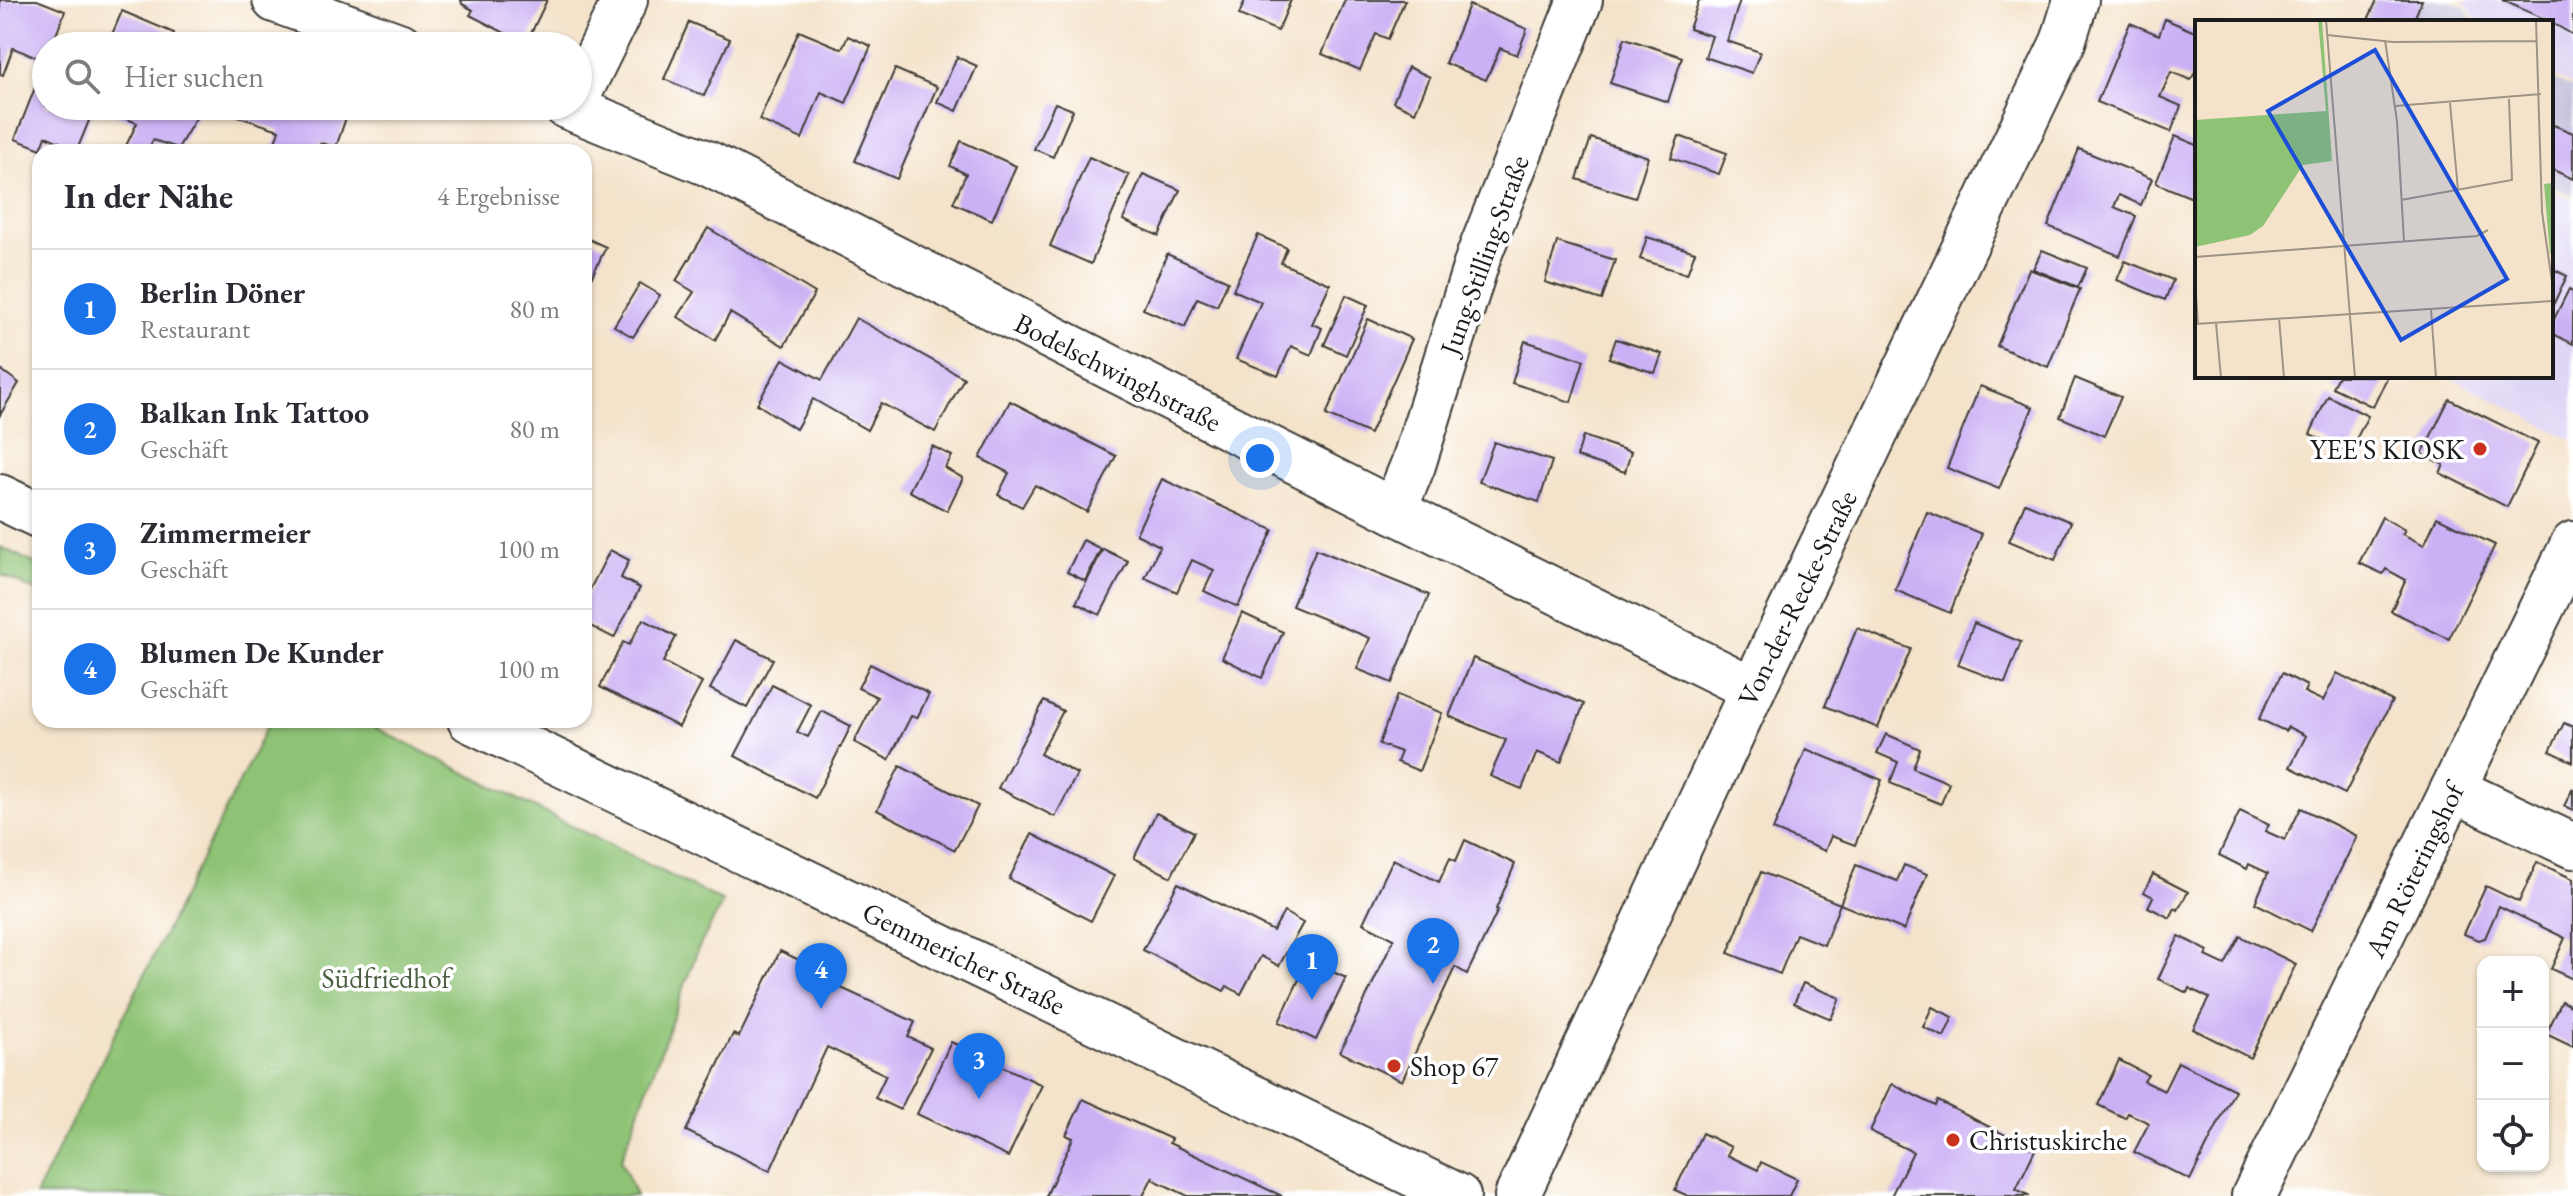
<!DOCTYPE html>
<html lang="de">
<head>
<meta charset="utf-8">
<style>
  body { margin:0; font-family:"EB Garamond",serif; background:#f7f7f7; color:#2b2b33 }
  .controls { position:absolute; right:24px; bottom:24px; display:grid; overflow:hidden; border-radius:16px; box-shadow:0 2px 6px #0004 }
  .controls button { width:72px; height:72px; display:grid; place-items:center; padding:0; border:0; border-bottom:2px solid #e1e1e2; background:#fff; color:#2b2b33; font:40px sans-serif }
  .you { position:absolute; left:1260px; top:458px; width:28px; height:28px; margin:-20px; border:6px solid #fff; border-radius:50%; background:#1a73e8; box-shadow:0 0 0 12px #1a73e833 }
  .badge { display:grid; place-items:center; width:52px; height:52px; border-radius:50%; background:#1a73e8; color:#fff; font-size:26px; font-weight:700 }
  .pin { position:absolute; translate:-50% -66px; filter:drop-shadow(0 2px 4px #0008) }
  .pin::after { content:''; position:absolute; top:42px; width:28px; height:24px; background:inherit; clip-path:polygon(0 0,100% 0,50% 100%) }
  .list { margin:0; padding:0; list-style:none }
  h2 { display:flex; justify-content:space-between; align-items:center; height:104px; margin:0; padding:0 32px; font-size:34px }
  h2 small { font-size:26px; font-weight:400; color:#7c7c81 }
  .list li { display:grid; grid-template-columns:52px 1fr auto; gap:24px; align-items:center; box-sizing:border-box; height:120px; padding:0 32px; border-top:2px solid #e1e1e2 }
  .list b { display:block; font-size:30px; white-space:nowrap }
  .list p { margin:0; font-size:26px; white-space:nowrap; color:#7c7c81 }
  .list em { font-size:26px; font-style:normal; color:#7c7c81 }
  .icon { flex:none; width:44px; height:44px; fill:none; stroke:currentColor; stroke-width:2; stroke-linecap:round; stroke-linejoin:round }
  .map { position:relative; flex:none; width:2573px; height:1196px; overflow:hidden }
  .search { position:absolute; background:#fff; box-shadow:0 2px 6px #0004; left:32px; top:32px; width:560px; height:88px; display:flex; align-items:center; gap:20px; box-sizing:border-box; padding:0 28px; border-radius:44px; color:#7c7c81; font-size:30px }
  .panel { position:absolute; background:#fff; box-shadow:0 2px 6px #0004; left:32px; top:144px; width:560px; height:584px; border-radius:24px }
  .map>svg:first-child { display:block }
  .built { fill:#dfd5f5 }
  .industrial { fill:#c3c1db }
  .green { fill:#8ec375; stroke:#557048; stroke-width:2 }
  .building { fill:#cab0f4 }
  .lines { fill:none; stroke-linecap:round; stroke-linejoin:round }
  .street-casing { stroke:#3c3a36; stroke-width:48 }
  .street { stroke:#fff; stroke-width:44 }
  .poi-dot { fill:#c8321e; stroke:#fff; stroke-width:3 }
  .labels { text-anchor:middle; stroke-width:7; stroke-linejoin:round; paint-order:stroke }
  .street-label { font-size:28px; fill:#1c1c1c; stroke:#fff }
  .poi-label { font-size:28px; fill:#1c1c1c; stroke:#fff; text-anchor:start }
  .park-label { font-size:28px; fill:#4a5f40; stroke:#fff }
  .inset-road { fill:none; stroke:#9e9384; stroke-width:2 }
  .view { fill:#1d4ed8; fill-opacity:0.15; stroke:#1d4ed8; stroke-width:4 }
  .inset-edge { fill:none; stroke:#1c1c1c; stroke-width:4 }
</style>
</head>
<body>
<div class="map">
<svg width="2573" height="1196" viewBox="0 0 2573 1196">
  <rect width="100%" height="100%" fill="#fff"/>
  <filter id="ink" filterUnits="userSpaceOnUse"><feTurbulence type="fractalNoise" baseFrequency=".0125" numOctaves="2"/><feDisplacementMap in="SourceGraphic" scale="16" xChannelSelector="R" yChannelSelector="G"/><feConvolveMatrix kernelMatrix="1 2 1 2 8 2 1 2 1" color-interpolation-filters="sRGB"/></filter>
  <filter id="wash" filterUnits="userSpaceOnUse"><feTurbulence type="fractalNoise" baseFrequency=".006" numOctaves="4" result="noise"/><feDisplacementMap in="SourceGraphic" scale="32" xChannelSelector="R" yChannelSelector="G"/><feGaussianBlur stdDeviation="1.8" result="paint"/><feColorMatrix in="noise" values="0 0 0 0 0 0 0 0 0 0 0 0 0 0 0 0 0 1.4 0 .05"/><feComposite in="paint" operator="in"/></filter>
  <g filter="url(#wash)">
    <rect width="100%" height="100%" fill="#f4e3ca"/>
    <g class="built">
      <polygon points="2573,0 2573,85 2551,75 2551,22 2477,22 2463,1"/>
      <polygon points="2551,191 2573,200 2573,440 2448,376 2551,376"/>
    </g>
    <g class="industrial">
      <polygon points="2374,0 2449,0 2464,7 2474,22 2365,22"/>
      <polygon points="2551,79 2573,88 2573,195 2551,186"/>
    </g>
    <g class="green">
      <polygon points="0,547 40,566 40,593 0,574"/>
      <polygon points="270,720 360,720 723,902 698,949 621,1160 636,1196 35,1196"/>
    </g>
    <g id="blocks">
      <g class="building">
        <polygon points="0,0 37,0 65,11 52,46 46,46 46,61 13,48 3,75 0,74"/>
        <polygon points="461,0 547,0 526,44 470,15 473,10 462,4"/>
        <polygon points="1245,0 1291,0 1278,31 1239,15"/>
        <polygon points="1345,0 1405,0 1388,39 1376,34 1360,70 1322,54"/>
        <polygon points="1699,0 1740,0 1727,41 1760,52 1752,73 1705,57 1712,36 1689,29"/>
        <polygon points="2377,0 2422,0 2413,22 2367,22"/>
        <polygon points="2502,0 2573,0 2573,35 2551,22"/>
        <polygon points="1469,5 1527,29 1517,55 1500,48 1486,80 1445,63"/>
        <polygon points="122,11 174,33 169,46 107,46"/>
        <polygon points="2165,19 2197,33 2197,68 2191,80 2171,72 2160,97 2181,106 2171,132 2097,102 2130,23 2159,35"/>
        <polygon points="689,22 730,39 704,96 664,79"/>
        <polygon points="799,31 842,49 848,36 871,46 846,103 821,92 802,139 759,120"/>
        <polygon points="1625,38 1682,57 1668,102 1610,83"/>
        <polygon points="957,57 977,66 957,111 937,102"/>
        <polygon points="1408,67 1430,77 1415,112 1393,102"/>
        <polygon points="895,69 937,87 897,179 855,161"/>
        <polygon points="42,70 46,72 46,106 203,106 178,148 153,140 147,152 124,150 137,123 95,106 77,150 46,136 41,149 15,139"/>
        <polygon points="1055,103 1073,110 1053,157 1034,149"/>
        <polygon points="221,106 350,106 336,147 320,143 317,152 272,152 279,130 220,111"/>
        <polygon points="2551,124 2573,133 2573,179 2551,169"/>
        <polygon points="1679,136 1727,153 1719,174 1671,158"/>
        <polygon points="2175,136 2197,145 2197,200 2156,183"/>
        <polygon points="1591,138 1648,157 1635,198 1577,179"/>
        <polygon points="961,141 1016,166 992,220 953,203 966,174 950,166"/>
        <polygon points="2079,149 2152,179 2141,205 2119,195 2114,207 2136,216 2120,256 2048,226"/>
        <polygon points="1089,157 1129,175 1091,264 1050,246"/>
        <polygon points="1143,174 1180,190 1159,236 1123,220"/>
        <polygon points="708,228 815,293 784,346 730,313 715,340 678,317 694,292 676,281"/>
        <polygon points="1258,235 1287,248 1281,263 1330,284 1312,324 1322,328 1311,355 1291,346 1278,376 1236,359 1261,302 1233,290"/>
        <polygon points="584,237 606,247 584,293"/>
        <polygon points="1647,237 1695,252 1687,274 1640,259"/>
        <polygon points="1557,242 1615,260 1602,300 1545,282"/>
        <polygon points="2042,250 2087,268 2078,287 2033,269"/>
        <polygon points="1167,254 1228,281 1217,306 1197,298 1185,327 1143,309"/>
        <polygon points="2125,261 2173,280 2165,300 2117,280"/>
        <polygon points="2551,268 2567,276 2551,309"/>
        <polygon points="2029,269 2080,289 2048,367 1997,346"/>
        <polygon points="640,283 660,295 633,337 614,326"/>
        <polygon points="2569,289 2573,291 2573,344 2551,333 2551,325"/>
        <polygon points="1346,295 1368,305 1346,355 1324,345"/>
        <polygon points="856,318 964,378 935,432 881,403 867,430 813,399 796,429 757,404 783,359 822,380"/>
        <polygon points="1368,319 1412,339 1370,434 1326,415"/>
        <polygon points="1616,339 1662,354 1655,373 1609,358"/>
        <polygon points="1525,341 1584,360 1571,402 1512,383"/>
        <polygon points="0,369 19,383 0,415"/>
        <polygon points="2338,376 2388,376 2373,407 2332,387"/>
        <polygon points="2075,378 2121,397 2104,436 2060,417"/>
        <polygon points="1980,386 2033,407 1999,489 1947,468"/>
        <polygon points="2328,396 2368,416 2349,453 2310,434"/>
        <polygon points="2449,399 2538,443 2507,507 2440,473 2444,465 2422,454"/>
        <polygon points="1010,401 1116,456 1087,512 1035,485 1022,507 998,495 1009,473 980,458"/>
        <polygon points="1583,436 1631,452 1625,472 1577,457"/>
        <polygon points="1494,442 1552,461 1539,502 1479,482"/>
        <polygon points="932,446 952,456 945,468 963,478 947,511 909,491"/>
        <polygon points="1162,479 1273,530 1238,607 1204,591 1214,570 1192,560 1177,592 1145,578 1160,546 1136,534"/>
        <polygon points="2025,503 2071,522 2055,560 2009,541"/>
        <polygon points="1927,512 1982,534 1950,613 1895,590"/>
        <polygon points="2382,517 2405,530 2402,534 2424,545 2437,517 2495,545 2449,639 2391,611 2406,580 2386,569 2383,574 2359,563"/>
        <polygon points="1083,540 1101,549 1085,581 1067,572"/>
        <polygon points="1103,549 1128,561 1100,615 1076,603"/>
        <polygon points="1316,549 1429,595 1392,683 1357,669 1370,638 1292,606"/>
        <polygon points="610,550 629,560 621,578 640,588 614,638 584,623 584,601"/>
        <polygon points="1242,613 1283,632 1262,678 1222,658"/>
        <polygon points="643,619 676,637 663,662 702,683 679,727 600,687 623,642 629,645"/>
        <polygon points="1974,623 2021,642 2005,683 1958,665"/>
        <polygon points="1857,628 1911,649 1878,728 1825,706"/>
        <polygon points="736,640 773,659 747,708 710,689"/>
        <polygon points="1473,658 1584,704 1561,762 1537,752 1522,789 1490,776 1506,740 1449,716"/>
        <polygon points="870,664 929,694 917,718 911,716 889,760 854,742 877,697 858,688"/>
        <polygon points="2282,673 2307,686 2304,692 2323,701 2337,673 2392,701 2345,794 2290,767 2306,736 2288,727 2285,731 2259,719"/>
        <polygon points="772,685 811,705 797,732 808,737 822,711 851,726 815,798 735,756"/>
        <polygon points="1397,695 1442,713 1419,771 1397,762 1401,752 1379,744"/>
        <polygon points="1044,701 1063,711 1040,754 1077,774 1055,817 998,788"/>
        <polygon points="2564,723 2573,727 2573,762 2550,751"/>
        <polygon points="1886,734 1920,749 1913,768 1949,783 1941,804 1890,783 1898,762 1877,753"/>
        <polygon points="1806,749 1882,780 1855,845 1831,836 1825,851 1773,830"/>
        <polygon points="900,766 978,806 955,850 877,810"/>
        <polygon points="2573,788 2573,810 2564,806"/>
        <polygon points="2301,808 2357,836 2311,931 2255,903 2268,873 2249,864 2247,869 2219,855 2240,811 2269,825 2265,831 2285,840"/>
        <polygon points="1156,813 1194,832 1171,877 1134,858"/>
        <polygon points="1032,834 1114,876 1091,921 1009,879"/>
        <polygon points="1465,840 1515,864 1496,909 1498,910 1467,974 1455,967 1402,1081 1340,1052 1394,939 1363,923 1393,859 1439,882 1450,858 1456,861"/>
        <polygon points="2537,862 2573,879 2573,979 2551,969 2565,938 2499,906 2485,938 2479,940 2464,934 2486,886 2519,902"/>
        <polygon points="1856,865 1897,881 1904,865 1927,874 1904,930 1840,904 1824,945 1796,934 1780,974 1728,953 1761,872 1840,904"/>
        <polygon points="2153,874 2188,892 2178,910 2175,908 2170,918 2148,907 2153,897 2144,892"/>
        <polygon points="1178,883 1273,931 1284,912 1303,923 1279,966 1261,956 1241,994 1227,986 1224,991 1143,950"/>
        <polygon points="2179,936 2208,951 2206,956 2225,965 2240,936 2296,964 2250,1058 2193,1029 2209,998 2189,988 2187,993 2158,979"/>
        <polygon points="780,951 829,974 826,981 915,1022 908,1037 931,1048 900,1110 875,1098 886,1075 827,1047 770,1171 686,1131 733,1034 739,1037"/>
        <polygon points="1308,960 1346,978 1316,1040 1279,1022"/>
        <polygon points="1803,983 1840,998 1831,1019 1794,1003"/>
        <polygon points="2562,1001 2573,1007 2573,1047 2546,1034"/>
        <polygon points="1932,1007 1953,1017 1944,1037 1923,1027"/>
        <polygon points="951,1042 1042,1085 1008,1157 917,1114"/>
        <polygon points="2119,1060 2148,1075 2144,1081 2164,1091 2178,1062 2235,1090 2190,1180 2134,1152 2149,1123 2128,1113 2125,1118 2098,1105"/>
        <polygon points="1892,1084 1936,1106 1938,1101 2035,1150 2016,1189 2030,1196 1891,1196 1913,1152 1870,1131"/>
        <polygon points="1083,1099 1171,1139 1169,1143 1282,1196 1188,1196 1152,1179 1153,1176 1143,1196 1046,1196 1073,1138 1066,1135"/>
        <polygon points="1702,1133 1731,1147 1727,1155 1758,1170 1761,1162 1797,1179 1789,1196 1688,1196 1675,1190"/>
      </g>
    </g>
  </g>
  <g filter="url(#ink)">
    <use href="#blocks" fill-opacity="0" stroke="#3c3a36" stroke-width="2"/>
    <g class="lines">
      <g class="street-casing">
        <g id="street">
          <polyline points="275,0 401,46"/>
          <polyline points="578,96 625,0"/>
          <polyline points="566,106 709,164 1394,511 1753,689"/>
          <polyline points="0,497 40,516"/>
          <polyline points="1394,511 1413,465 1479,255 1580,0"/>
          <polyline points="470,720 1458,1196"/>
          <polyline points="2453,789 2573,846"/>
          <polyline points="1517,1196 1753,689 2063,42 2076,0"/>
          <polyline points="2254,1196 2573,544"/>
        </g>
      </g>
      <use href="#street" class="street"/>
    </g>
  </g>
  <g class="poi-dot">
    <circle cx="2480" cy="449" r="8"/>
    <circle cx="1394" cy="1066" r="8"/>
    <circle cx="1953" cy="1140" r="8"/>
  </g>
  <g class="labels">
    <g class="street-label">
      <text transform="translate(1484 255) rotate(-70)" y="10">Jung-Stilling-Straße</text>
      <text transform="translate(1118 372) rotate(27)" y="10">Bodelschwinghstraße</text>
      <text transform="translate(1797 598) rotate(-64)" y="10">Von-der-Recke-Straße</text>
      <text transform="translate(2414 870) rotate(-64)" y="10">Am Röteringshof</text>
      <text transform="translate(964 958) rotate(26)" y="10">Gemmericher Straße</text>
    </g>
    <g class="poi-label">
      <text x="2464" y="459" text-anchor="end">YEE'S KIOSK</text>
      <text x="1410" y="1076">Shop 67</text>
      <text x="1969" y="1150">Christuskirche</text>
    </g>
    <g class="park-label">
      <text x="386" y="988">Südfriedhof</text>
    </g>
  </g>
  <g transform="translate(2195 20)">
    <rect width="358" height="358" fill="#f4e3ca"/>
    <path d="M 123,0 L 127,0 L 137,141 L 108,145 L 68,206 L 55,215 L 0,227 L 0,100 L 131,91 ZM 358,163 L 358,234 L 355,234 L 349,164 Z" fill="#8ec375"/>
    <path class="inset-road" d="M 131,0 L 160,358M 341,0 L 347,192 L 358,269M 132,15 L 198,22 L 342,21M 190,20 L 202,101 L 209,221M 255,83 L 263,170M 200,86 L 346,74M 206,180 L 317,160 L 314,79M 0,237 L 282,216 L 293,210M 0,260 L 3,304M 236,289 L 241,358M 84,298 L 89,358M 21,303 L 26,358M 0,304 L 358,281"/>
    <path class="view" d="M 180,30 L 312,259 L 206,320 L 73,91 Z"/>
    <rect width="358" height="358" class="inset-edge"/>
  </g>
</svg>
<div class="controls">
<button>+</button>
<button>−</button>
<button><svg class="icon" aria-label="locate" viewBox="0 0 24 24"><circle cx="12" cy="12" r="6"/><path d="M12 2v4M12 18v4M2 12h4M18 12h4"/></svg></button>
</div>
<div class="you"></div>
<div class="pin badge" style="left:1312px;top:1000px">1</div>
<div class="pin badge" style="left:1433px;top:984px">2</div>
<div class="pin badge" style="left:979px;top:1099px">3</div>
<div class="pin badge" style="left:821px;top:1009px">4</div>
<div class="search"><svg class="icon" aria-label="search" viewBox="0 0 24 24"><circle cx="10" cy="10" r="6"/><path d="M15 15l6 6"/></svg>Hier suchen</div>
<section class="panel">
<h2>In der Nähe<small>4 Ergebnisse</small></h2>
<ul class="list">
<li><span class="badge">1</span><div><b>Berlin Döner</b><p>Restaurant</p></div><em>80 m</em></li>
<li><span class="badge">2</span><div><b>Balkan Ink Tattoo</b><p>Geschäft</p></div><em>80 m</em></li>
<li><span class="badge">3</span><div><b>Zimmermeier</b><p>Geschäft</p></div><em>100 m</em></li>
<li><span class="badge">4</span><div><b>Blumen De Kunder</b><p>Geschäft</p></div><em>100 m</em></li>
</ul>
</section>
</div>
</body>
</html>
